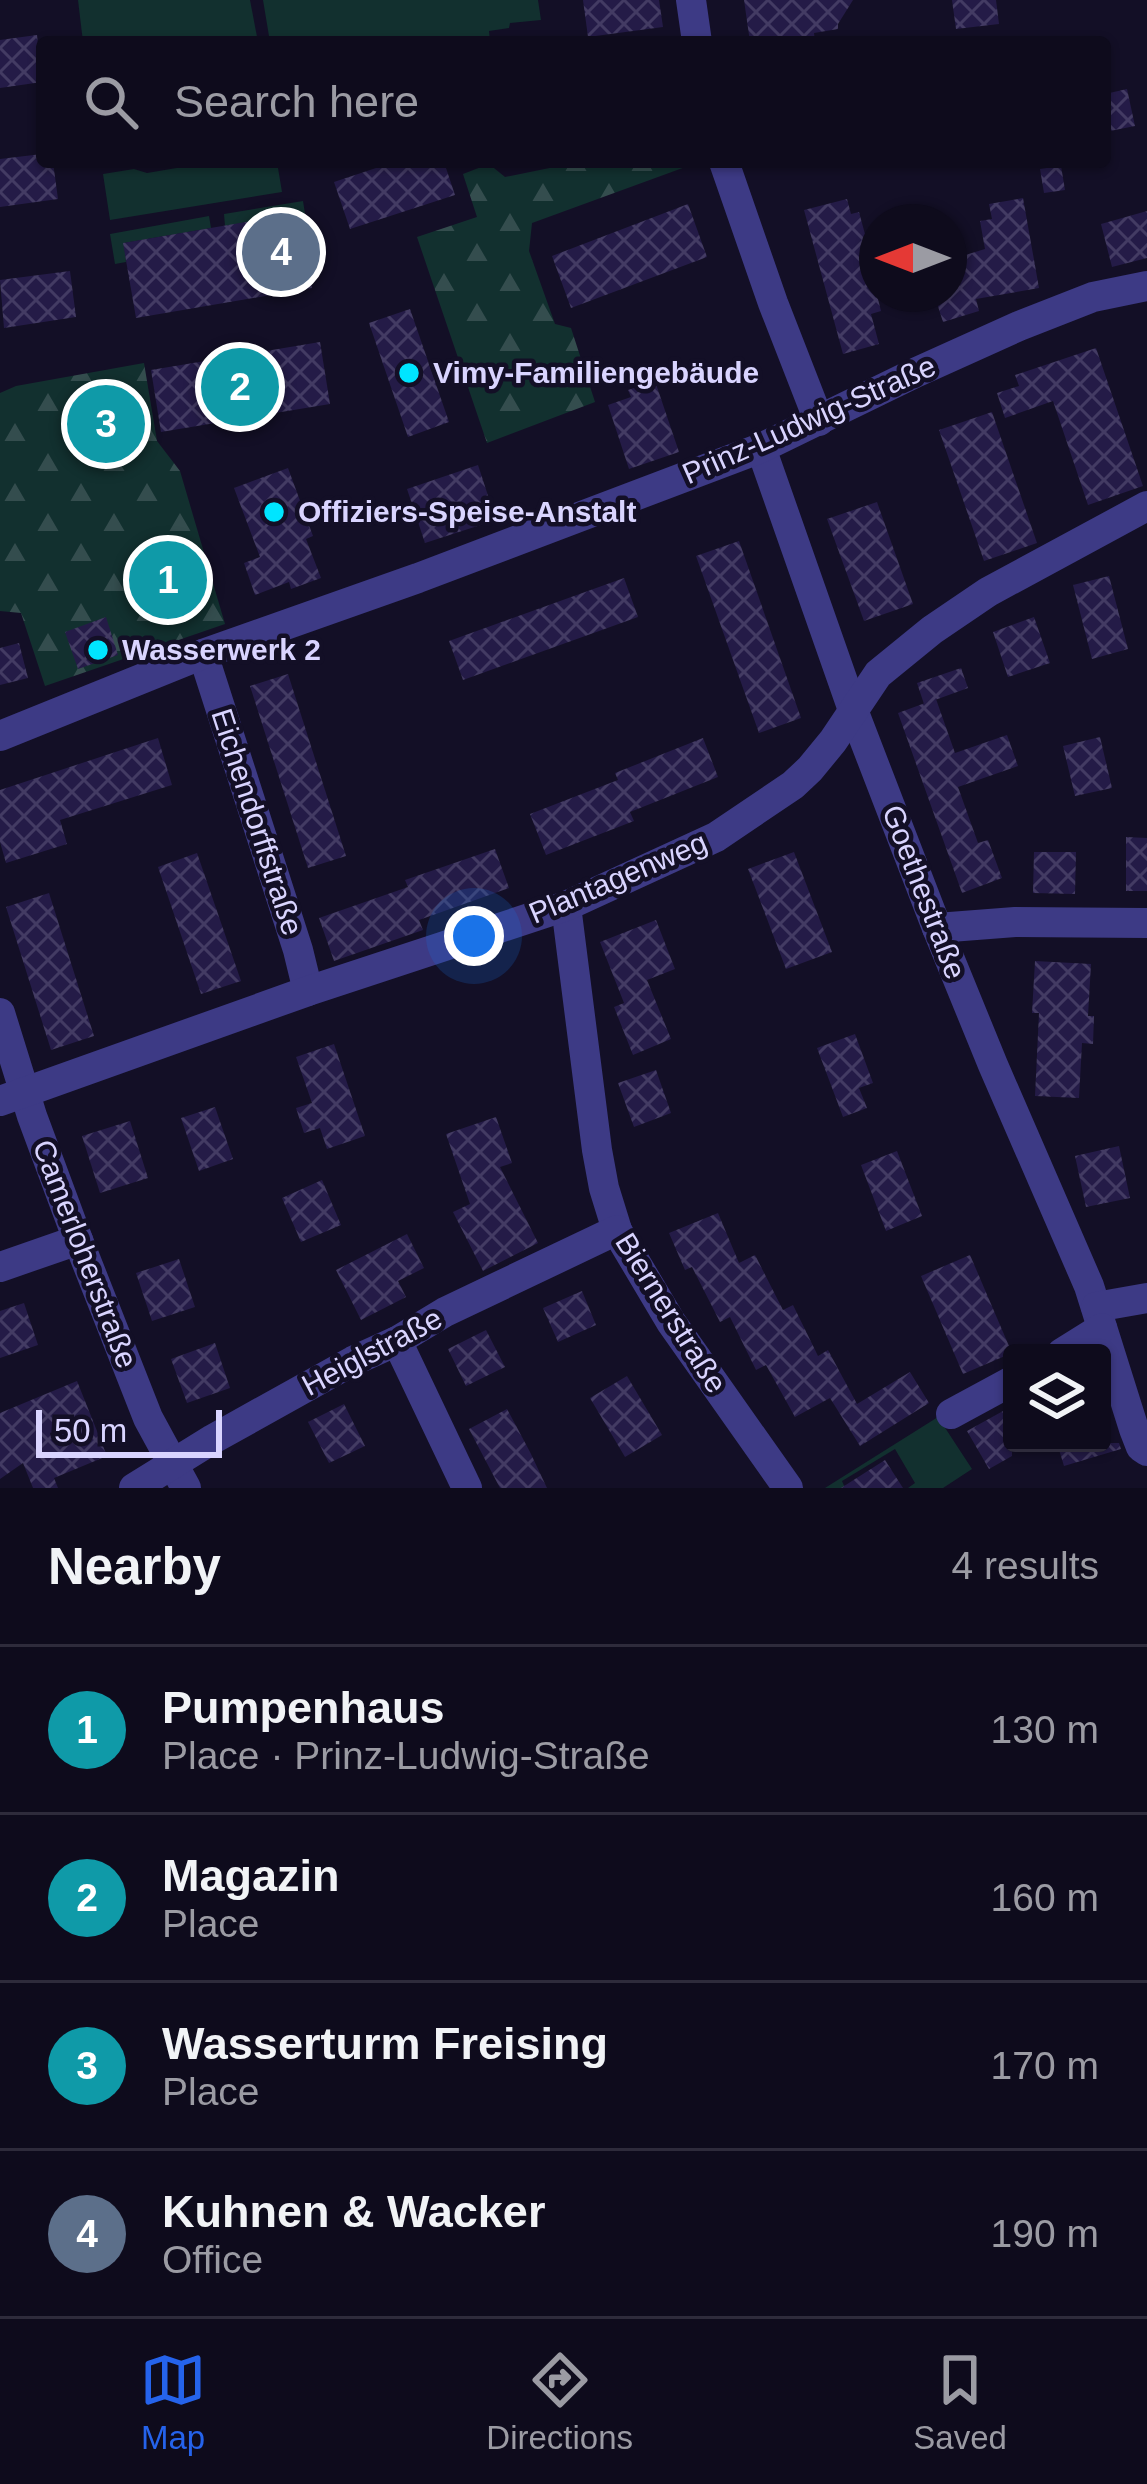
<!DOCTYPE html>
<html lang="en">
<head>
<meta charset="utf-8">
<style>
  body { margin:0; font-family:Helvetica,sans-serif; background:#171425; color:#f1f3f6 }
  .controls { position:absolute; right:36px; bottom:36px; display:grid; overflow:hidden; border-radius:12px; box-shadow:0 3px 9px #0004 }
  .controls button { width:108px; height:108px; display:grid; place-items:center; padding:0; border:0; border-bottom:3px solid #2e2b3b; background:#0e0b1c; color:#f1f3f6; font:60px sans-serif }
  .compass { position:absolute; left:859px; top:204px; width:108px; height:108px; border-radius:50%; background:#0e0b1c; box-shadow:0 3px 9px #0004; rotate:270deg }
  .scale { position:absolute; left:36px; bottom:30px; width:186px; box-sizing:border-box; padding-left:12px; border:6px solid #d9d4ff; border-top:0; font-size:33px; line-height:42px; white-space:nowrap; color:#d9d4ff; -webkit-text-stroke:9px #130f26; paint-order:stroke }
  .you { position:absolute; left:474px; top:936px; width:42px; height:42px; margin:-30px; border:9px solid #fff; border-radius:50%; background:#1a73e8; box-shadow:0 0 0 18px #1a73e833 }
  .badge { display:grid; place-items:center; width:78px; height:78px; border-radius:50%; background:#2563eb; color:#fff; font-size:39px; font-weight:700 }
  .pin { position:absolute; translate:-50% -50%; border:6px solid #fff; box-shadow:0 3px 12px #0006 }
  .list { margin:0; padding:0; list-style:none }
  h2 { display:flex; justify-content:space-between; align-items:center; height:156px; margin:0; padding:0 48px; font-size:51px }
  h2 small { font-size:39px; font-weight:400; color:#9b9ba3 }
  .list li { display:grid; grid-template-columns:78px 1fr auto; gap:36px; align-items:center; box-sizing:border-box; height:168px; padding:0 48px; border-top:3px solid #2e2b3b }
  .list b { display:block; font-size:45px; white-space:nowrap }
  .list p { margin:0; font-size:39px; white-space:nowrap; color:#9b9ba3 }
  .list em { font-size:39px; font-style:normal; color:#9b9ba3 }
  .icon { flex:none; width:66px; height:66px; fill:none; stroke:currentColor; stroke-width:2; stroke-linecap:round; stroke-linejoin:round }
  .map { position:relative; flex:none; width:1147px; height:1488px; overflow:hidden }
  .search { position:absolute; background:#0e0b1c; box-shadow:0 3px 9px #0004; left:36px; right:36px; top:36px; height:132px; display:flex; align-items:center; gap:30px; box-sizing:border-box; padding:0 42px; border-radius:12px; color:#9b9ba3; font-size:45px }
  .sheet { height:828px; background:#0e0b1c }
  nav { display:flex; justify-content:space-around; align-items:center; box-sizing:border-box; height:168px; border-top:3px solid #2e2b3b; background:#0e0b1c; font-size:33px; color:#9b9ba3 }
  nav a { display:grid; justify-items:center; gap:6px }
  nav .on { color:#2563eb }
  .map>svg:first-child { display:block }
  .green { fill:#12302f }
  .forest { fill:url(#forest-firs) }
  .building { fill:url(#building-cross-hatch) }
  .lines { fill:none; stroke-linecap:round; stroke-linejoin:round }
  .minor { stroke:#3d3a85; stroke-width:30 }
  .poi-dot { fill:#00e5ff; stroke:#130f26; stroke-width:4.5 }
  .labels { text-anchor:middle; stroke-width:9; stroke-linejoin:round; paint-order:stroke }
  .poi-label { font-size:30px; font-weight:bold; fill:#d9d4ff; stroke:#130f26; text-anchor:start }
  .street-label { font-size:30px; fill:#d9d4ff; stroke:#130f26 }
</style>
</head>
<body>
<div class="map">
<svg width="1147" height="1488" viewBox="0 0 1147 1488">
  <defs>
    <pattern id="forest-firs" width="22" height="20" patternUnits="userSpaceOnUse" patternTransform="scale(3)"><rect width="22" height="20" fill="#12302f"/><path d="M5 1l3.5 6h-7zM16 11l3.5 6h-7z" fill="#344d4e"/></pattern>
    <pattern id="building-cross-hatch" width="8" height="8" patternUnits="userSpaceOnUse" patternTransform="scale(3)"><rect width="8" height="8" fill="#241b47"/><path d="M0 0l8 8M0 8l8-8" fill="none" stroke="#433b63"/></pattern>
  </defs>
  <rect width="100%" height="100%" fill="#130f26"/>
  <g class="green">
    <polygon points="78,0 250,0 258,42 83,42"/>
    <polygon points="263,0 538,0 541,20 510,23 509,28 489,31 490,42 270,42"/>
    <polygon points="212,162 277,162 282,192 110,220 103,174 134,169 147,173"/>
    <polygon points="303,201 309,239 303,240 298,213 225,226 224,214"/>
    <polygon points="209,216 211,228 124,243 126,262 115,264 110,234"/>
    <polygon points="938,1417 972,1469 943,1488 908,1488 915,1483 895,1449 842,1481 845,1488 825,1488"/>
  </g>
  <g class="forest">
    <polygon points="579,162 699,162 532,223 529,251 555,324 571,328 595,402 487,443 417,237 477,217 463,174 489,164 505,177"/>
    <polygon points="144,363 157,441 180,471 225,624 45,686 21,613 0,611 0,393 16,386"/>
  </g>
  <g class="building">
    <polygon points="583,0 659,0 663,27 588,37"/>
    <polygon points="744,0 853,0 838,24 838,29 814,33 815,42 750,42"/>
    <polygon points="952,0 996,0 999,24 956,29"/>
    <polygon points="37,35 42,82 0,88 0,40"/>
    <polygon points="1127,89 1135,126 1105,132 1105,94"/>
    <polygon points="42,154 42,162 53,162 58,199 0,207 0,159"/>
    <polygon points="394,162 444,162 455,195 350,229 334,182"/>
    <polygon points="1061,166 1065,190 1044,193 1040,169"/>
    <polygon points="1023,198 1039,288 976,299 979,311 943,322 934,294 949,294 949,260 985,249 980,221 992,219 989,204"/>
    <polygon points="847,199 851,214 859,212 869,249 860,251 871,288 875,287 881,311 871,314 879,344 843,354 804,210"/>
    <polygon points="688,204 707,257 571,308 552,256"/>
    <polygon points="1147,211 1147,258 1112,267 1101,224"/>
    <polygon points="299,213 312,288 136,318 123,243"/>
    <polygon points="70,271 76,317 4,328 0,280"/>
    <polygon points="410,309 449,422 408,437 369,323"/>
    <polygon points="320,342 330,404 161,432 151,370"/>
    <polygon points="1096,348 1143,486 1088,505 1053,401 1005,418 997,393 1019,386 1015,375"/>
    <polygon points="655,381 679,452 629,469 608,405 631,397 628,390"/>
    <polygon points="992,412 1037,543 984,561 939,430"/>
    <polygon points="478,465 496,520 425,543 407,489"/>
    <polygon points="288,468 313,536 306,539 321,578 291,589 289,582 255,595 244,563 260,557 234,488"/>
    <polygon points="877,502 913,604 864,621 827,519"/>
    <polygon points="739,541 801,718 759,733 696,556"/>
    <polygon points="1109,576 1128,649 1092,659 1073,585"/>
    <polygon points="624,578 638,617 463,680 449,641"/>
    <polygon points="106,617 118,655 78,669 65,632"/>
    <polygon points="1034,617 1050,663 1008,677 993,632"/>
    <polygon points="19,643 28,678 0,685 0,648"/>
    <polygon points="961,668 968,688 924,704 917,683"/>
    <polygon points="288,674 346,856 308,868 250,686"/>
    <polygon points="936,699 955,753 1007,735 1018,766 958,787 978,843 988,840 1002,878 962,893 898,713"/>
    <polygon points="1100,737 1112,788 1075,796 1063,746"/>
    <polygon points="158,738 172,785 60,820 67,844 6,863 0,842 0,790"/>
    <polygon points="703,738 718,777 630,812 634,821 546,855 530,814 618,780 615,773"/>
    <polygon points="1126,837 1147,838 1147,891 1126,891"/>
    <polygon points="495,849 509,888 419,920 423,930 334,961 319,918 408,887 405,880"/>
    <polygon points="794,852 832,952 786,969 748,869"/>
    <polygon points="1034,852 1076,852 1075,894 1033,893"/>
    <polygon points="197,853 241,981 201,994 158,867"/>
    <polygon points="49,893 94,1036 51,1050 6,907"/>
    <polygon points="656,920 675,969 647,980 671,1039 633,1055 614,1007 624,1003 600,942"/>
    <polygon points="1035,961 1091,964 1088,1016 1094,1016 1093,1044 1082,1043 1079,1098 1035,1096 1039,1013 1032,1013"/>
    <polygon points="855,1034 873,1083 859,1088 867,1108 843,1117 817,1048"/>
    <polygon points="334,1044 365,1136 327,1149 320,1128 304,1133 296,1108 312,1103 296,1057"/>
    <polygon points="656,1070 671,1113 634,1127 618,1083"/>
    <polygon points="215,1107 233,1159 199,1171 181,1118"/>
    <polygon points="496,1117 512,1163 500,1167 538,1243 483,1271 453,1212 470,1204 446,1134"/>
    <polygon points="130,1121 148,1178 100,1193 82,1136"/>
    <polygon points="1119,1146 1130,1198 1086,1207 1075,1156"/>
    <polygon points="897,1151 922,1216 886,1231 861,1165"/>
    <polygon points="322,1180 341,1225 301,1242 282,1198"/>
    <polygon points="718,1213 739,1263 755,1255 783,1310 793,1305 818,1356 828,1350 857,1404 910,1372 929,1403 860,1446 830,1398 795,1417 766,1365 756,1370 730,1317 720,1322 692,1267 685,1270 669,1233"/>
    <polygon points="407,1234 424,1268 398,1281 406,1297 361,1320 336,1270"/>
    <polygon points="970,1255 1012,1353 963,1374 921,1276"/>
    <polygon points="179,1259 195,1307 152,1321 136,1273"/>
    <polygon points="582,1291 596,1325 558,1342 543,1308"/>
    <polygon points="24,1303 38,1345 0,1358 0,1311"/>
    <polygon points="486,1330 505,1367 466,1386 448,1349"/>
    <polygon points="215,1343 230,1388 187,1403 171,1359"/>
    <polygon points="627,1376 662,1435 625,1457 590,1398"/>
    <polygon points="77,1381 107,1456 54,1478 58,1488 33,1488 23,1463 0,1479 0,1413"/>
    <polygon points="344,1404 365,1446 329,1463 308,1422"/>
    <polygon points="1012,1406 1012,1456 989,1469 967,1431"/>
    <polygon points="507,1409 530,1452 547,1488 500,1488 469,1429"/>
    <polygon points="1057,1443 1119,1443 1121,1449 1064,1466"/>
    <polygon points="885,1460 903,1488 841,1488"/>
  </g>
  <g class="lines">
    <g class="minor">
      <polyline points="691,0 697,42"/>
      <polyline points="724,162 773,303 819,421"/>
      <polyline points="761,448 853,710 937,928 993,1065 1089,1286 1134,1429 1141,1447 1147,1451"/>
      <polyline points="203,654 298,950 308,991"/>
      <polyline points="0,736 203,654 418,578 761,448 917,372 1019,326 1093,297 1147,286"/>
      <polyline points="566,906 597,1150 604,1188 617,1230 624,1243 671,1322 788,1488"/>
      <polyline points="937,928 1015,922 1147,923"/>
      <polyline points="0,1013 32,1116 78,1240 148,1418 186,1488"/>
      <polyline points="0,1101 308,991 566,906 716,837 793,785 810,769 833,741 878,674 932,630 988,592 1147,506"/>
      <polyline points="0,1267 78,1240"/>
      <polyline points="1096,1307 1147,1298"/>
      <polyline points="397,1341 467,1488"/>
      <polyline points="1062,1353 1102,1328"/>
      <polyline points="951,1414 1012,1381"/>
      <polyline points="134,1488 213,1439 353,1361 397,1341 445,1312 617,1230"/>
    </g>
  </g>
  <g class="poi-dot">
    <circle cx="409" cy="373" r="12"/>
    <circle cx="274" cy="512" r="12"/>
    <circle cx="98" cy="650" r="12"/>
  </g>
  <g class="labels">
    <g class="poi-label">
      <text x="433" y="383">Vimy-Familiengebäude</text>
      <text x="298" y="522">Offiziers-Speise-Anstalt</text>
      <text x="122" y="660">Wasserwerk 2</text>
    </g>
    <g class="street-label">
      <text transform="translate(809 420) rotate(-24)" y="10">Prinz-Ludwig-Straße</text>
      <text transform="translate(257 822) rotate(72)" y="10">Eichendorffstraße</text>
      <text transform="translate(618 878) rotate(-23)" y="10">Plantagenweg</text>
      <text transform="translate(924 892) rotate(69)" y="10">Goethestraße</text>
      <text transform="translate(85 1254) rotate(69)" y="10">Camerloherstraße</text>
      <text transform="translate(671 1313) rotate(58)" y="10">Biernerstraße</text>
      <text transform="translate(372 1352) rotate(-28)" y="10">Heiglstraße</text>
    </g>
  </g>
</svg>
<div class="controls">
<button><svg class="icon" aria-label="layers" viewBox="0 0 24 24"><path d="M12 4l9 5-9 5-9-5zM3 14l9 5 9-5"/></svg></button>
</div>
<svg class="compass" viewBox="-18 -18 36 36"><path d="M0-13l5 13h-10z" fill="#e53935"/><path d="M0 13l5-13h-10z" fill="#9b9ba3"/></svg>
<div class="scale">50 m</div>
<div class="you"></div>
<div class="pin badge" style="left:168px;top:580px;background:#0f9aa8">1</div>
<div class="pin badge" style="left:240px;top:387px;background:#0f9aa8">2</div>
<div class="pin badge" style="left:106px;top:424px;background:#0f9aa8">3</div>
<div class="pin badge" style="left:281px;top:252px;background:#5c6f8a">4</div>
<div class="search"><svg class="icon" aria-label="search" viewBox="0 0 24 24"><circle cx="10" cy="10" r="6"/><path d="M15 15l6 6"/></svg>Search here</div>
</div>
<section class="sheet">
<h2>Nearby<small>4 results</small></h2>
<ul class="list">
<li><span class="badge" style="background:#0f9aa8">1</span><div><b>Pumpenhaus</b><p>Place · Prinz-Ludwig-Straße</p></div><em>130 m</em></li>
<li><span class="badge" style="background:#0f9aa8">2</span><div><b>Magazin</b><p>Place</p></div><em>160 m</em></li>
<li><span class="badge" style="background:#0f9aa8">3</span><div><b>Wasserturm Freising</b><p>Place</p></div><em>170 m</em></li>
<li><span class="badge" style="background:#5c6f8a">4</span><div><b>Kuhnen &amp; Wacker</b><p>Office</p></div><em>190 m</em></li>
</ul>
</section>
<nav>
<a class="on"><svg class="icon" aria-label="map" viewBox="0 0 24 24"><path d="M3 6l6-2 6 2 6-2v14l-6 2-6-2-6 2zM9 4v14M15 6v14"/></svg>Map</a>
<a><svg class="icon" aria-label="directions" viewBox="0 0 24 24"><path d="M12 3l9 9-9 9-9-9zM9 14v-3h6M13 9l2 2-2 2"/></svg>Directions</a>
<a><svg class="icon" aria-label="saved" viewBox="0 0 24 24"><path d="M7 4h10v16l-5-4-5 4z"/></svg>Saved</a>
</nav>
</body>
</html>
